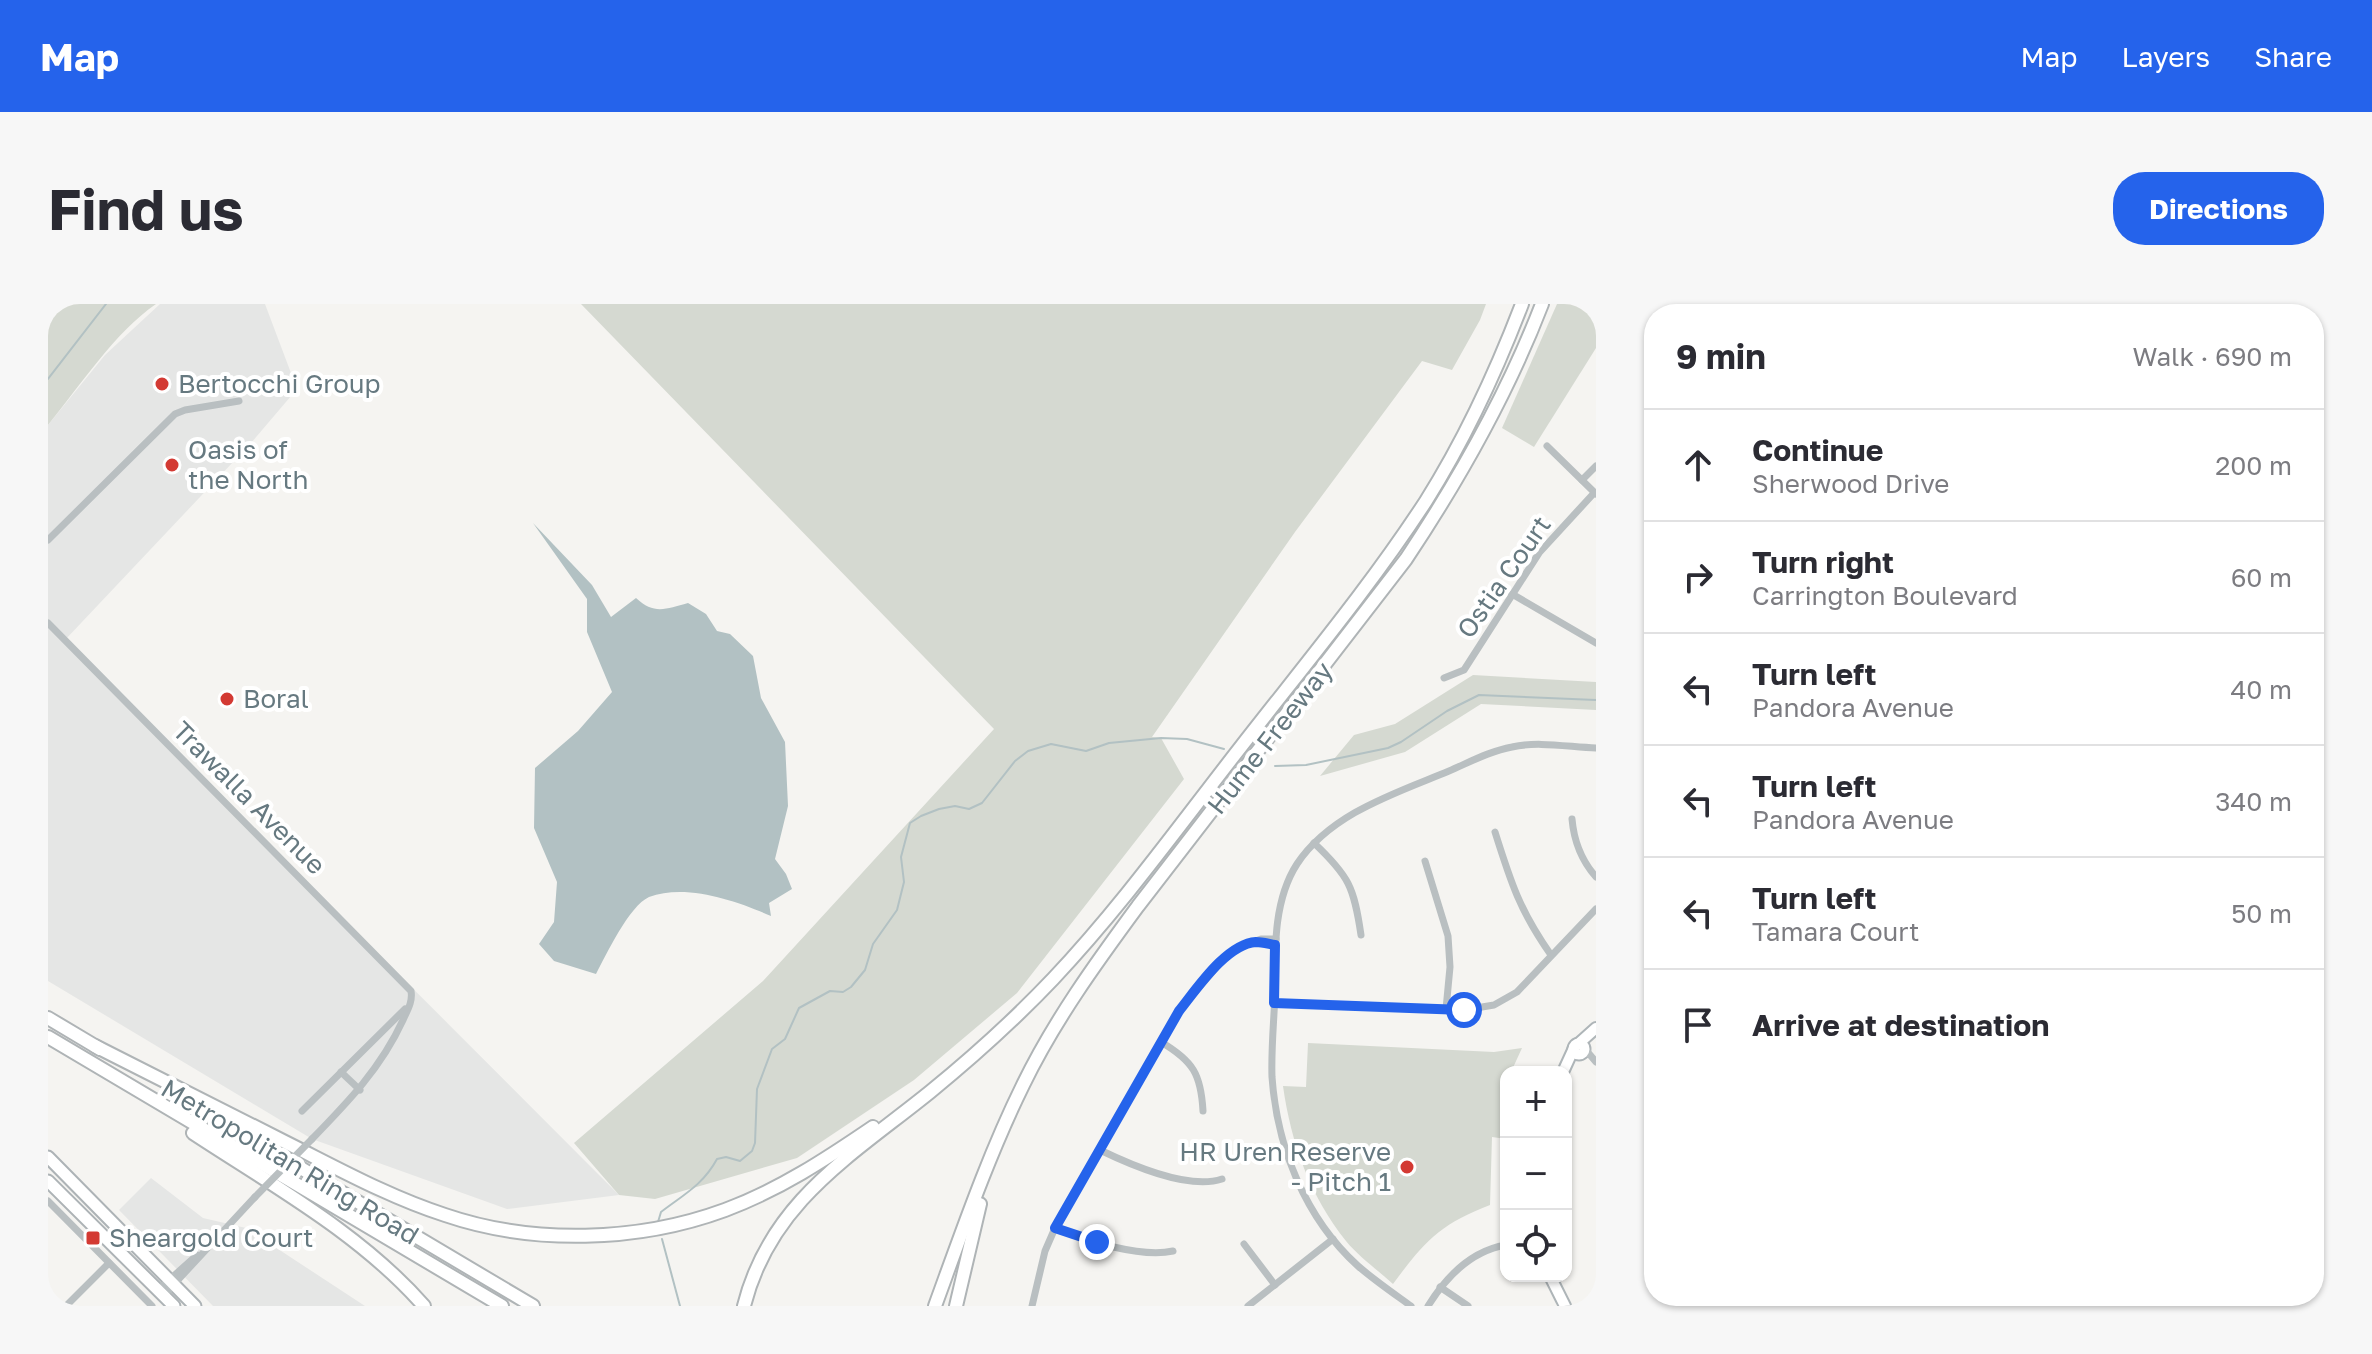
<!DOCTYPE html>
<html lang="en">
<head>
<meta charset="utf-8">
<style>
  body { margin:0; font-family:"Golos Text",sans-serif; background:#f7f7f7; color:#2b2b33 }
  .controls { position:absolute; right:24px; bottom:24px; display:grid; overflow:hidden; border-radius:16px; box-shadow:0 2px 6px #0004 }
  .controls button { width:72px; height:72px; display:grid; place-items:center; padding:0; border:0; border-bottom:2px solid #e1e1e2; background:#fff; color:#2b2b33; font:40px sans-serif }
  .stop { position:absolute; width:24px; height:24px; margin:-18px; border:6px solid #2563eb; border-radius:50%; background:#fff }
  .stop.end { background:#2563eb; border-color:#fff; box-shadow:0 2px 8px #0008 }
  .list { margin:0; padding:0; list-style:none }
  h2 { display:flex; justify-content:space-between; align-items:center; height:104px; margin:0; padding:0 32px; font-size:34px }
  h2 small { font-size:26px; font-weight:400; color:#7c7c81 }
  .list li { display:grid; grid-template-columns:52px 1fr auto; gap:24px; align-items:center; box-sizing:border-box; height:112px; padding:0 32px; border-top:2px solid #e1e1e2 }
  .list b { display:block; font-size:30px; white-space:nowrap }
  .list p { margin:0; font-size:26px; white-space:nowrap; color:#7c7c81 }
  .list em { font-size:26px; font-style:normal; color:#7c7c81 }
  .icon { flex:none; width:44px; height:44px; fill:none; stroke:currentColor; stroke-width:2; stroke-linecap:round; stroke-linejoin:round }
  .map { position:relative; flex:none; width:1548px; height:1002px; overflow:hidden; border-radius:32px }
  header { display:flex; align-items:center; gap:48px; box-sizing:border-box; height:112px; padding:0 40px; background:#2563eb; color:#fff }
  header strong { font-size:38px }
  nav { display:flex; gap:44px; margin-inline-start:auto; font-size:28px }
  .intro { display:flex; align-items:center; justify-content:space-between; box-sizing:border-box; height:192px; padding:0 48px }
  h1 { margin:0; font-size:56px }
  .button { padding:20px 36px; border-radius:32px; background:#2563eb; color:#fff; font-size:28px; font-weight:700 }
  main { display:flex; gap:48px; padding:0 48px }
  aside { flex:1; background:#fff; border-radius:32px; box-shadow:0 2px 6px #0004 }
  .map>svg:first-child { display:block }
  .built { fill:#e5e6e5 }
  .green { fill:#d5d9d1 }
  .water { fill:#b2c1c3 }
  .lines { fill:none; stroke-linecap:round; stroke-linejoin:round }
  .stream { stroke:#b2c1c3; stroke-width:2 }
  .secondary-casing { stroke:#aeb5b8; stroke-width:14 }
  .primary-casing { stroke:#adb3b6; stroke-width:15 }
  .highway-casing { stroke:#afb4b6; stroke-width:16 }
  .street { stroke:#b9bfc1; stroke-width:7 }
  .secondary { stroke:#fff; stroke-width:10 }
  .primary { stroke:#fff; stroke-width:11 }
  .highway { stroke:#fff; stroke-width:12 }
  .street-bridge { stroke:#b9bfc1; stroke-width:7 }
  .route { stroke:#2563eb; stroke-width:10 }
  .poi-dot { fill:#d33a33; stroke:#fff; stroke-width:3 }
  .labels { text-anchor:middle; stroke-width:8; stroke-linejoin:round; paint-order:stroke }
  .poi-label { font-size:26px; fill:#667980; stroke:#fff; text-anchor:start }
  .street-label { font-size:26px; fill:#667980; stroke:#fff }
</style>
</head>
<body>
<header>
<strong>Map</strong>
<nav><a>Map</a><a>Layers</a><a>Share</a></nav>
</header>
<div class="intro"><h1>Find us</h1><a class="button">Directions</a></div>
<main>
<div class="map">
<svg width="1548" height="1002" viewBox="0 0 1548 1002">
  <rect width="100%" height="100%" fill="#f5f4f1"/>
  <g class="built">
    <polygon points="112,0 217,0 249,85 203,139 17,336 571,891 459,905 264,835 0,677 0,121 57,51"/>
    <polygon points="103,874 155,914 198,924 317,1002 165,1002 71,906"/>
  </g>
  <g class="green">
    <path d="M 7,0 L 108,0 C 67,28 32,82 0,121 L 0,13 Z"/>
    <polygon points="533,0 1438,0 1432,16 1404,66 1374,57 1247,228 1104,433 1113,434 1136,475 969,689 866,776 749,854 607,895 571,891 526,839 715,677 946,425"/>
    <polygon points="1509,0 1548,0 1548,44 1486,143 1454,124"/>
    <polygon points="1425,371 1548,378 1548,406 1433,400 1357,448 1272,472 1306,431 1347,420"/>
    <path d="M 1260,739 L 1446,748 L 1474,744 L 1463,768 L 1458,768 L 1455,795 L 1458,796 L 1458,835 L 1444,833 L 1442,901 C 1392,920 1376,938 1345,980 C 1330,966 1312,954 1298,937 C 1262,892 1243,839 1235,782 L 1258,783 Z"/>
  </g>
  <path class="water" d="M 485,219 L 544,281 L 563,313 L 588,294 C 606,311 618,305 640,299 L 658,310 L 669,327 L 682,330 L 705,352 L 713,394 L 737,438 L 740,502 L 727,555 L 738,570 L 744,585 L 721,599 L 723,612 C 689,597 638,579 601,593 C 581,602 558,651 548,670 L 506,657 L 491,640 L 506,618 L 509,578 L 486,524 L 487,464 L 530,427 L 564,388 L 539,328 L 539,295 Z"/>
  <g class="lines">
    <g class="stream">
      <polyline points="0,75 58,0"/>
      <polyline points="1227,462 1258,461 1340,444 1353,438 1399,407 1431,391 1548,396"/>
      <path d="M 610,918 L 613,908 C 635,891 655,881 669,855 L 678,853 L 692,857 L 704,847 L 707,839 L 709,785 L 724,745 L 737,735 L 751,704 L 782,687 L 795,688 L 803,683 L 817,666 L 825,640 L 849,606 L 856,578 L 853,553 L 862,519 L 873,512 L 891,505 L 907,502 L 921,505 L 934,499 L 967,457 L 980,447 L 1003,440 L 1038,447 L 1061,439 L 1113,434 L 1139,435 L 1176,445"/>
      <polyline points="614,935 632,1002"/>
    </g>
    <g class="secondary-casing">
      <g id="secondary">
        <circle cx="1531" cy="745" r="5.5"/>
        <polyline points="1529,741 1548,724"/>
        <polyline points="1515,768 1526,744"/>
        <polyline points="1502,972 1517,1002"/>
      </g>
    </g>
    <g class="primary-casing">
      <g id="primary">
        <polyline points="0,853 147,1002"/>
        <polyline points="0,877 126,1002"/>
      </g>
    </g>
    <g class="highway-casing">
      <g id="highway">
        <polyline points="0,714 52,745"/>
        <polyline points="0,733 454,1002"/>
        <path d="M 47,742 C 110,774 173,806 237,838 C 289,864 341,893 397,911 C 485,941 590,938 677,906 C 731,886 778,855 825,823"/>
        <polyline points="140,797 485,1002"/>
        <path d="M 145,829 C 224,881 313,930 376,1002"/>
        <path d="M 696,1002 C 722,898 804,851 882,788 C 925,753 967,715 1005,675 C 1073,603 1131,522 1192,444 C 1255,363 1322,283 1378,197 C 1417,135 1448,68 1474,0"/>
        <path d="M 887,1002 C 914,928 940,852 975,781 C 1006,717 1048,659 1090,602 L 1358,255 C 1412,174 1459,91 1494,0"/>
        <polyline points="908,1002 932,900"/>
      </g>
    </g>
    <g class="street">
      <polyline points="1499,142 1548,190"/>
      <polyline points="1534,176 1548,162"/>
      <polyline points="0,236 127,110 137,106 191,97"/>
      <polyline points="1464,290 1548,339"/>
      <path d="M 0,319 L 363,687 C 365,698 359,707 355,716 C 333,764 300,798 264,835"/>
      <polyline points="1396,374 1416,366 1491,249 1546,189"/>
      <path d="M 1524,515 C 1526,538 1533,556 1548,573"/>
      <path d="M 1447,528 C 1463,579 1472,607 1503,651"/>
      <path d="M 1266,539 C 1301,572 1306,583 1313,631"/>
      <polyline points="1377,557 1400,632 1402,663 1398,705"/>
      <polyline points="1226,699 1416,706 1446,701 1469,688 1548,605"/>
      <path d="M 1113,738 C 1145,757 1153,770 1155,807"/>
      <polyline points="1537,745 1548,758"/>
      <polyline points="293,768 312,786"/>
      <polyline points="254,807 357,705"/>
      <path d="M 1052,846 C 1083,861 1141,886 1174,875"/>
      <polyline points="0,897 104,1002"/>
      <path d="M 1007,924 C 1038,937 1093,954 1125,947"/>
      <polyline points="1196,940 1227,981"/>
      <polyline points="1392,983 1420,1002"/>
      <polyline points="109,987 149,951"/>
      <polyline points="115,992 207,893"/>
      <polyline points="18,1002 61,959"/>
      <polyline points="984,1002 997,947 1007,924 1131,707 1178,652 1195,642 1213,635 1228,635"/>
      <polyline points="1200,1002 1285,935"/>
      <path d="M 1363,1002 C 1345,989 1326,976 1310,962 C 1257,914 1229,843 1224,773 C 1223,745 1226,717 1227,689 C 1227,647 1225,597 1249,560 C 1283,509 1348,489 1401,467 C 1422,458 1442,447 1464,443 C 1490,437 1521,443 1548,444"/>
      <path d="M 1380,1002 C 1398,973 1422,947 1458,941"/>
    </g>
    <use href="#secondary" class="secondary"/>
    <use href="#primary" class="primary"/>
    <use href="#highway" class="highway"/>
    <polyline class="street-bridge" points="207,893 264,835"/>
  </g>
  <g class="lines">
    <path class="route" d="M 1049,938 L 1007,924 L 1131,707 C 1148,686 1178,640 1208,638 C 1214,638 1221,640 1227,641 L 1226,699 L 1416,706"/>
  </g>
  <g class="poi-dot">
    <circle cx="114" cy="80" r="8"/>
    <circle cx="124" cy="161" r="8"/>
    <circle cx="179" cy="395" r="8"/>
    <circle cx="1359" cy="863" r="8"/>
    <rect x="37" y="926" width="16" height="16" rx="4"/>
  </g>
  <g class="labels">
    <g class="poi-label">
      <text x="130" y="89">Bertocchi Group</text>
      <text x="140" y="155">Oasis of<tspan x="140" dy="30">the North</tspan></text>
      <text x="195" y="404">Boral</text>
      <text x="1343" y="857" text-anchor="end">HR Uren Reserve<tspan x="1343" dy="30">- Pitch 1</tspan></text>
      <text x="61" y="943">Sheargold Court</text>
    </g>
    <g class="street-label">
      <text transform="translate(1456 273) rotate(-55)" y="9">Ostia Court</text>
      <text transform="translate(1222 434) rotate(-52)" y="9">Hume Freeway</text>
      <text transform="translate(201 494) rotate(45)" y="9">Trawalla Avenue</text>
      <text transform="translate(242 858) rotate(31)" y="9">Metropolitan Ring Road</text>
    </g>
  </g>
</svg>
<div class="controls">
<button>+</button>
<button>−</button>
<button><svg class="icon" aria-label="locate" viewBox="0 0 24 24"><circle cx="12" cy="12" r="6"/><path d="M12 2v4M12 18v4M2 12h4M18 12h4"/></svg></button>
</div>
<div class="stop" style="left:1416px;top:706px"></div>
<div class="stop end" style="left:1049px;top:938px"></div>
</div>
<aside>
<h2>9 min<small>Walk · 690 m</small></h2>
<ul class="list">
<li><svg class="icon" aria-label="ahead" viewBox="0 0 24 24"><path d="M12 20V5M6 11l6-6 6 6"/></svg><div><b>Continue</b><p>Sherwood Drive</p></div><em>200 m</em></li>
<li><svg class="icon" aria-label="right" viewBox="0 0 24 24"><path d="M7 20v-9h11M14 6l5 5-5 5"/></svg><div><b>Turn right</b><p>Carrington Boulevard</p></div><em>60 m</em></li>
<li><svg class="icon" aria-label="left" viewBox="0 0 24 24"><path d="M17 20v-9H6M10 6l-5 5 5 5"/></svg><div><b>Turn left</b><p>Pandora Avenue</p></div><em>40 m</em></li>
<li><svg class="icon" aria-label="left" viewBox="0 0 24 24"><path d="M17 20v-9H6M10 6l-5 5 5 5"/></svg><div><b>Turn left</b><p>Pandora Avenue</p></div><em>340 m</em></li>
<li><svg class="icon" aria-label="left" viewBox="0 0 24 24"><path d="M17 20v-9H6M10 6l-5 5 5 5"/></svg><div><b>Turn left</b><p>Tamara Court</p></div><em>50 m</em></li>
<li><svg class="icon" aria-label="arrive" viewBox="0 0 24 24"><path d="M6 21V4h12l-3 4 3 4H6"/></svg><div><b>Arrive at destination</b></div></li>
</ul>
</aside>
</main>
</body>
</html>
